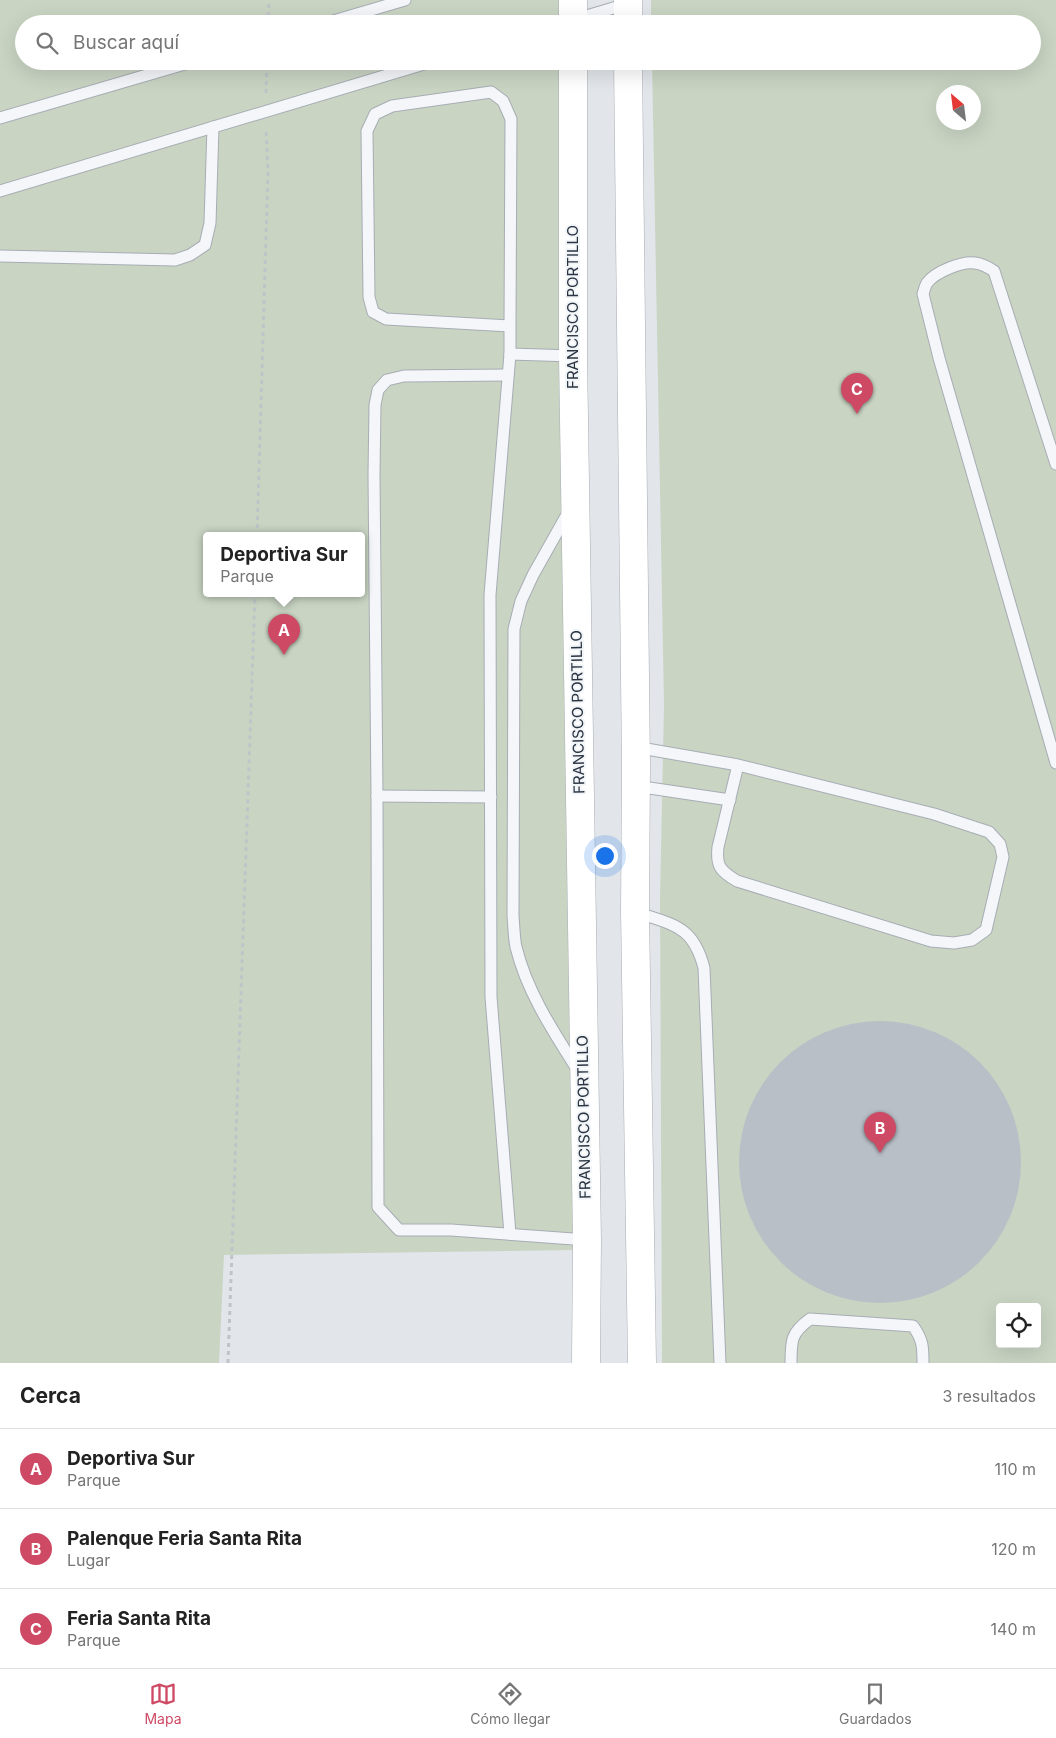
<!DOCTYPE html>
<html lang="es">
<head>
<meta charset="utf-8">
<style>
  body { margin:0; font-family:Inter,sans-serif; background:#f6f6f6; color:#222 }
  .controls { position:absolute; right:15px; bottom:15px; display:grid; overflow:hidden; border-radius:5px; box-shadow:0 5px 20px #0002 }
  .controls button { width:45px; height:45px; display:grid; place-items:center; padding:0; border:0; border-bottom:1px solid #e0e0e0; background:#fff; color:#222; font:25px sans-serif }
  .compass { position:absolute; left:936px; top:85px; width:45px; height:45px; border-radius:50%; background:#fff; box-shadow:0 5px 20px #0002; rotate:332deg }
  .you { position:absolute; left:604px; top:855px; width:18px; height:18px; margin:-12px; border:4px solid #fff; border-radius:50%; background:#1a73e8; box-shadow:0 0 0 8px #1a73e833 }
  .badge { display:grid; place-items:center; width:32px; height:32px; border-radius:50%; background:#ce4964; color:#fff; font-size:16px; font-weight:700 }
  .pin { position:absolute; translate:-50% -41px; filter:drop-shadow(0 1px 2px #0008) }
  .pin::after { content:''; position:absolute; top:26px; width:18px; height:15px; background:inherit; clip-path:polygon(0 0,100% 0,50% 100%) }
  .popup { position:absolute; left:203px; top:532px; width:162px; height:65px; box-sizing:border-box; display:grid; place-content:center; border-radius:5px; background:#fff; filter:drop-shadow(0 1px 4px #0005); font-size:16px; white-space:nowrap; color:#767676 }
  .popup b { font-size:19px; color:#222 }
  .popup::after { content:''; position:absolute; left:50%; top:100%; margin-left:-10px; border:10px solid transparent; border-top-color:#fff }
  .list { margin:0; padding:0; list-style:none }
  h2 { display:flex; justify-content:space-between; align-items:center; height:65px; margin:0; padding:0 20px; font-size:21px }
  h2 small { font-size:16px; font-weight:400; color:#767676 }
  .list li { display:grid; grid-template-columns:32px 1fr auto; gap:15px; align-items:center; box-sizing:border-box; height:80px; padding:0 20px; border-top:1px solid #e0e0e0 }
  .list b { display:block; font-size:19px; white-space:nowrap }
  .list p { margin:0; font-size:16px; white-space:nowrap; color:#767676 }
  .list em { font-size:16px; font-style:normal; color:#767676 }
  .icon { flex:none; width:28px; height:28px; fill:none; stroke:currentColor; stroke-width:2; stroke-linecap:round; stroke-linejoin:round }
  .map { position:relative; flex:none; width:1056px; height:1363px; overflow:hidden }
  .search { position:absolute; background:#fff; box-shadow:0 5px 20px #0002; left:15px; right:15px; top:15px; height:55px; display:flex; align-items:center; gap:12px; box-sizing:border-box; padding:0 18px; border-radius:28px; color:#767676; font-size:19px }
  .sheet { height:305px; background:#fff }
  nav { display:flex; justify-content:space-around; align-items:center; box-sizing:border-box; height:70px; border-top:1px solid #e0e0e0; background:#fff; font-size:14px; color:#767676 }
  nav a { display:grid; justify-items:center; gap:2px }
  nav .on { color:#ce4964 }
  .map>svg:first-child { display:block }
  .green { fill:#c9d4c3; fill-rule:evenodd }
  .building { fill:#b9bfc7 }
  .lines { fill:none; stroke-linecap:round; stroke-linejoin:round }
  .service-casing { stroke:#a7adb4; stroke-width:13 }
  .secondary-casing { stroke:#a7adb4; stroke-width:29 }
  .path { stroke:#c0c4c9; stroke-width:3; stroke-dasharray:4 4; stroke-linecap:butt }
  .service { stroke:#f5f6f9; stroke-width:11 }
  .secondary { stroke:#fff; stroke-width:28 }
  .labels { text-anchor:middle; stroke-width:4; stroke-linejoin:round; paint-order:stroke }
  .street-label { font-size:15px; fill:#2a3442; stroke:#f2f5f8 }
</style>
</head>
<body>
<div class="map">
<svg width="1056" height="1363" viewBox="0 0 1056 1363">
  <rect width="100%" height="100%" fill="#e2e6ea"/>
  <g class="green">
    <path d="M 0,0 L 563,0 L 563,24 L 24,24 L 24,61 L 564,61 L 574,1250 L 224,1255 L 219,1363 L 0,1363 ZM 206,536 L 362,536 L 362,594 L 206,594 Z"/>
    <path d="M 651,0 L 1056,0 L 1056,1363 L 662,1363 L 660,898 L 664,705 L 652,61 L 1032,61 L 1032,24 L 651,24 ZM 944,92 L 974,92 L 974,122 L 944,122 ZM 1000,1307 L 1037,1307 L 1037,1344 L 1000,1344 Z"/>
  </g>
  <circle class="building" cx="880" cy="1162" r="141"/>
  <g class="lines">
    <g class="service-casing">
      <g id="service">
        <polyline points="573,20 627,4"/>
        <polyline points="323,24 405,0"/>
        <polyline points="0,118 195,61"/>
        <polyline points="0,191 434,61"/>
        <polyline points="0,256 175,260 190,255 205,245 210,223 213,127"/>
        <polyline points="510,326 386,319 373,312 369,297 367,131 375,114 392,106 491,92 503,101 511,119 510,326 510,354 490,595 491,997 510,1234"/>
        <polyline points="510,354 573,356"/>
        <polyline points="508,375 404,376 387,380 378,390 375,405 374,475 377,796 378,1207 399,1230 451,1230 587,1240"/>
        <path d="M 1056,464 L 994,271 C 988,267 982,264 975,263 C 962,261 935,272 927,283 C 925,286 924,291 923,294 L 939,358 L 1056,763"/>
        <path d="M 569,511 L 533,575 L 521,601 L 514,629 L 513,916 C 514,927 514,938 516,947 C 527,992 553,1031 577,1069"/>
        <path d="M 635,747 L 738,765 L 934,814 L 989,832 L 1000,844 L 1003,857 L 986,930 L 972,940 L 954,943 L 931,941 L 737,881 C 720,871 716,866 718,847 L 738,765"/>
        <polyline points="636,786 730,800"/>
        <polyline points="377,796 491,797"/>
        <path d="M 636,912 C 673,925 693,925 704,968 L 720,1363"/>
        <path d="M 791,1363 C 791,1340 791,1333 810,1319 L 913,1326 C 923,1340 923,1347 923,1363"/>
      </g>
    </g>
    <g class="secondary-casing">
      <g id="secondary">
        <polyline points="628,0 628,24"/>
        <polyline points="573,24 573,0"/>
        <polyline points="573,61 573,356 587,1240 586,1363"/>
        <polyline points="628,61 636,766 635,912 642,1363"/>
      </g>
    </g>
    <g class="path">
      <polyline points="268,24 269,0"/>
      <polyline points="266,93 267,61"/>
      <polyline points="257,536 268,171 266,129"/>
      <polyline points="228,1363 255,594"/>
    </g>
    <use href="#service" class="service"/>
    <use href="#secondary" class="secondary"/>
  </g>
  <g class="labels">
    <g class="street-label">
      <text transform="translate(573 307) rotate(-90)" y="5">FRANCISCO PORTILLO</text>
      <text transform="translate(578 712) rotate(-91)" y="5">FRANCISCO PORTILLO</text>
      <text transform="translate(584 1117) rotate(-91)" y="5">FRANCISCO PORTILLO</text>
    </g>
  </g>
</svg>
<div class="controls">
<button><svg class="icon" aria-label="locate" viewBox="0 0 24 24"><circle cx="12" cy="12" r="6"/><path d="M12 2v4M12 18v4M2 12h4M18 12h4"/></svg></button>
</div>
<svg class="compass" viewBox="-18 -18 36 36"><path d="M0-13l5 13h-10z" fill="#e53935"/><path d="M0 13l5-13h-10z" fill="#767676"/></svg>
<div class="you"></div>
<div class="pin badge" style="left:284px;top:655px">A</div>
<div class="popup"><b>Deportiva Sur</b>Parque</div>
<div class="pin badge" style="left:880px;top:1153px">B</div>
<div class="pin badge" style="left:857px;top:414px">C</div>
<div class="search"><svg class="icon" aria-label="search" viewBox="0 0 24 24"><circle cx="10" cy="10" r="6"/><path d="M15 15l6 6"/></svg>Buscar aquí</div>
</div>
<section class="sheet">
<h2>Cerca<small>3 resultados</small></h2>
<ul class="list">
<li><span class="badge">A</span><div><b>Deportiva Sur</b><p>Parque</p></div><em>110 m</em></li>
<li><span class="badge">B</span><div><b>Palenque Feria Santa Rita</b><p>Lugar</p></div><em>120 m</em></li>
<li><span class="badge">C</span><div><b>Feria Santa Rita</b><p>Parque</p></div><em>140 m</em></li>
</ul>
</section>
<nav>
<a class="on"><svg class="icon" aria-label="map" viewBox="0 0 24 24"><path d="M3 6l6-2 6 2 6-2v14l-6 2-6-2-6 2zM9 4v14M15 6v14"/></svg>Mapa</a>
<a><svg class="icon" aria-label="directions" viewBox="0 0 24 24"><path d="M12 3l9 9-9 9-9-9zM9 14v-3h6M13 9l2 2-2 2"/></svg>Cómo llegar</a>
<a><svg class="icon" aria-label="saved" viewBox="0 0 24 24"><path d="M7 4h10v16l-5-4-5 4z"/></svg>Guardados</a>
</nav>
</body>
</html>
